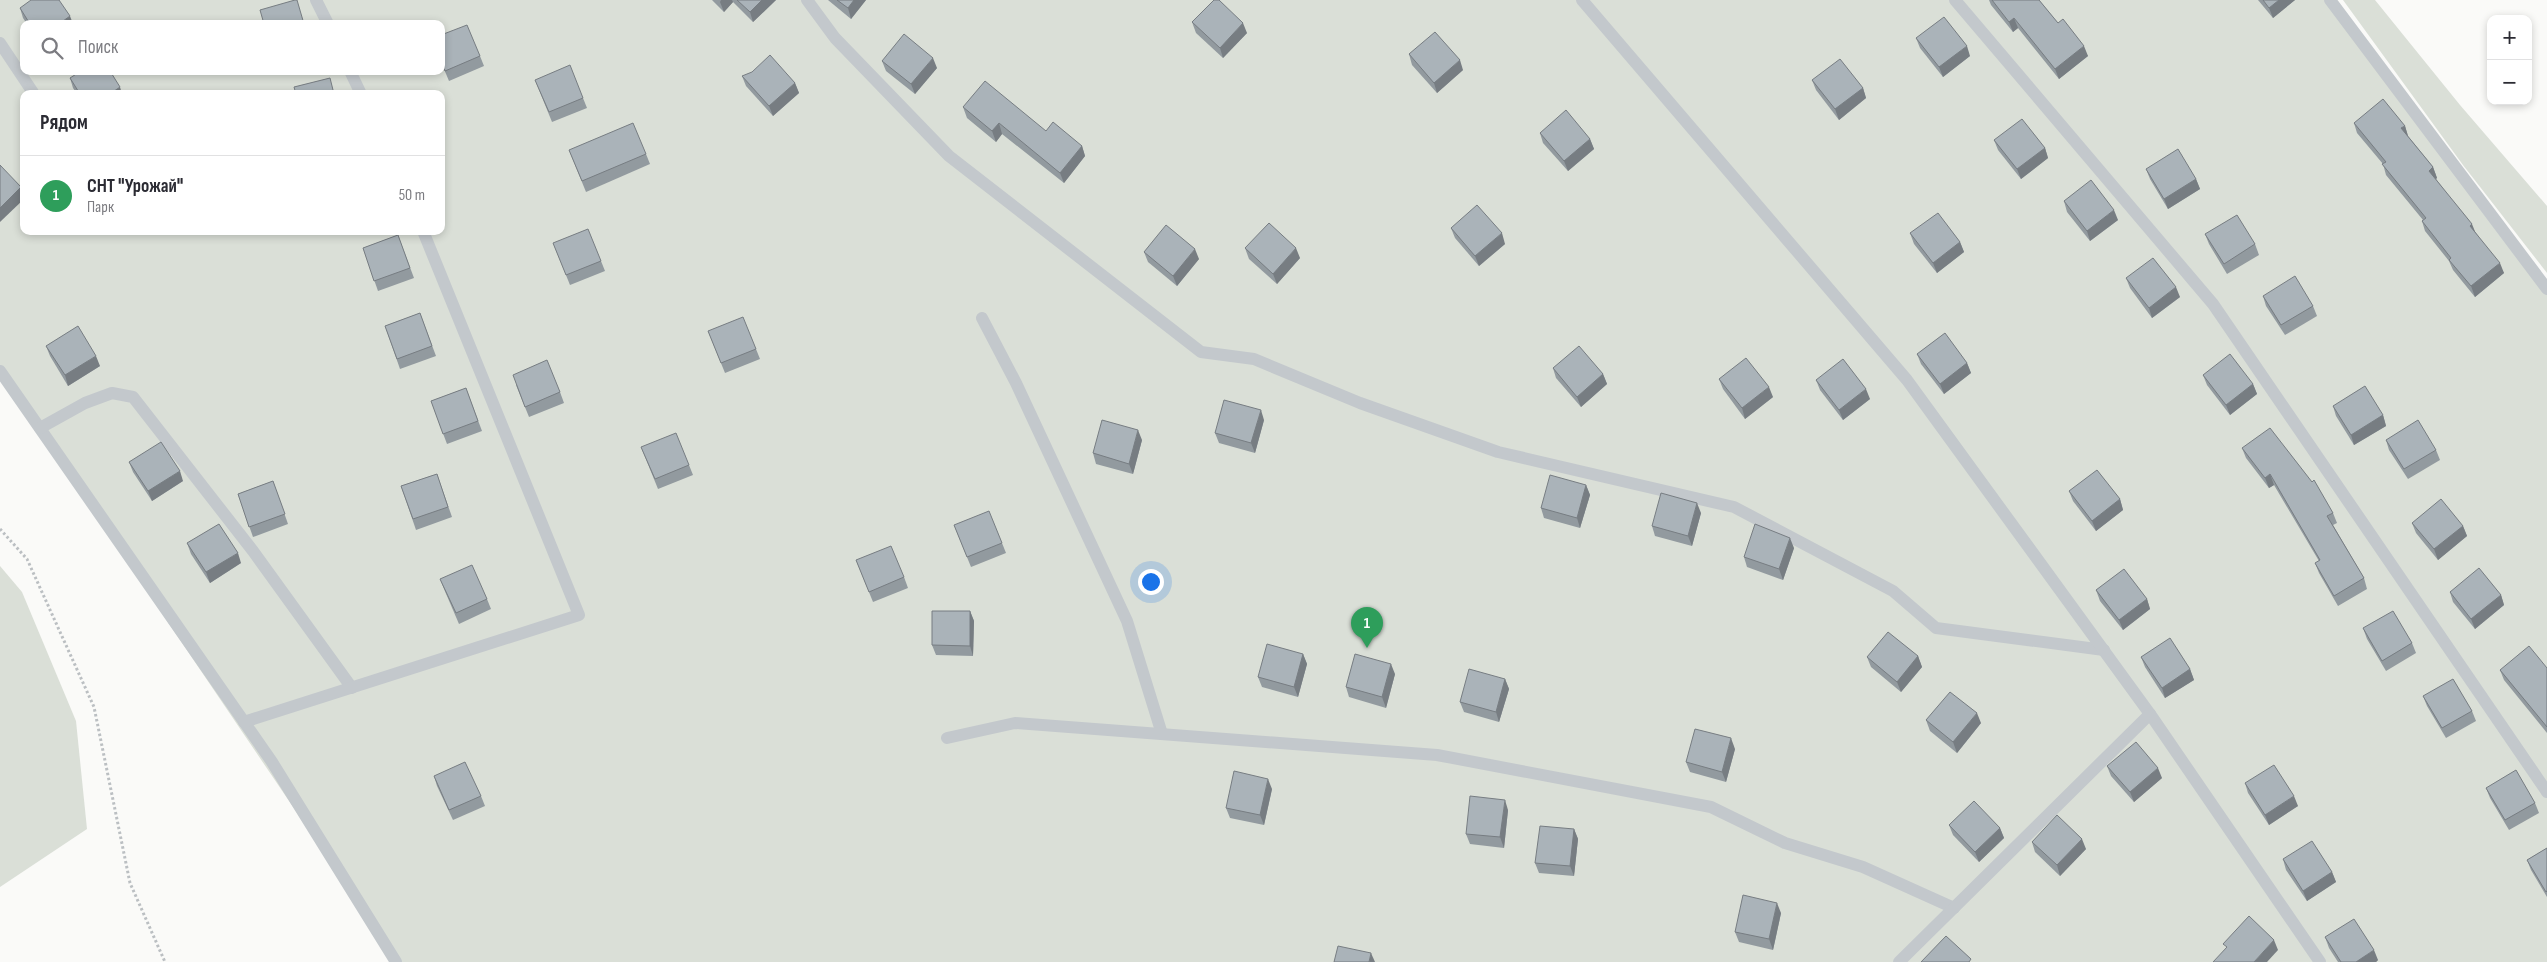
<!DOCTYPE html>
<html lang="ru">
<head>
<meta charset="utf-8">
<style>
  body { margin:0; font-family:"Sofia Sans Condensed",sans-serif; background:#f2f2f3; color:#2b2b33 }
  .controls { position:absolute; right:15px; top:15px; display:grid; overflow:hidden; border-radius:10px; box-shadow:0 2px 8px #0003 }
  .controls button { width:45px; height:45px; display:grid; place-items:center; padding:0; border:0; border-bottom:1px solid #e1e1e2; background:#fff; color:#2b2b33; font:25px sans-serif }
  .you { position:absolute; left:1150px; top:581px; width:18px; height:18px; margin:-12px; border:4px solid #fff; border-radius:50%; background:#1a73e8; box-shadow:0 0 0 8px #1a73e833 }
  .badge { display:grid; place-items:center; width:32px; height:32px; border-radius:50%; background:#111827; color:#fff; font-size:16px; font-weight:700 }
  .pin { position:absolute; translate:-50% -41px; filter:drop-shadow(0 1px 2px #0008) }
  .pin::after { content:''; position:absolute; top:26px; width:18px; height:15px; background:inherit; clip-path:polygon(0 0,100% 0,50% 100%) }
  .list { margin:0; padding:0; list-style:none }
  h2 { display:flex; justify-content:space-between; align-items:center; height:65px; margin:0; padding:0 20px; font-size:21px }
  h2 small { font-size:16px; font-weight:400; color:#7c7c81 }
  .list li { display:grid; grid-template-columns:32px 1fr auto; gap:15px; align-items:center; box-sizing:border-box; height:80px; padding:0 20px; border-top:1px solid #e1e1e2 }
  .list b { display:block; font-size:19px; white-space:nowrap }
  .list p { margin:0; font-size:16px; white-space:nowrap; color:#7c7c81 }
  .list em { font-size:16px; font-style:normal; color:#7c7c81 }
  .icon { flex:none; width:28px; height:28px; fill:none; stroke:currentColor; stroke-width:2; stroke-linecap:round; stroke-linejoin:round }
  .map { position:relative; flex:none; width:2547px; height:962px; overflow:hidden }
  .search { position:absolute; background:#fff; box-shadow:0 2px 8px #0003; left:20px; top:20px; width:425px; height:55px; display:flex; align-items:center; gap:12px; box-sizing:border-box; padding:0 18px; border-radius:10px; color:#7c7c81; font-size:19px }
  .panel { position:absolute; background:#fff; box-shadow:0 2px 8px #0003; left:20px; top:90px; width:425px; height:145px; border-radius:10px }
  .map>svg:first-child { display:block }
  .green { fill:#dadfd7; fill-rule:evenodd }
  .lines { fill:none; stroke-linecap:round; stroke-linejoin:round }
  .path { stroke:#bbbfc2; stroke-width:3; stroke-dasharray:2.5 2.5; stroke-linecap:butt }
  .lane { stroke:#c3c8cc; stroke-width:12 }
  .wall { fill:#929a9f }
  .shaded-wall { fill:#777d82 }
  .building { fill:#aab3b9; stroke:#777d82 }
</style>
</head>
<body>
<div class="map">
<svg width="2547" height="962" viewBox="0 0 2547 962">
  <rect width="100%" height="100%" fill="#fafaf8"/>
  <g class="green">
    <path d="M 0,0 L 2331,0 L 2547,283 L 2547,962 L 398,962 L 0,374 ZM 24,24 L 441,24 L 441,71 L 24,71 ZM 24,94 L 441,94 L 441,231 L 24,231 Z"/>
    <polygon points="2343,0 2375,0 2460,105 2547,206 2547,273 2463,165"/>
    <polygon points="0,566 22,592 76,721 87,829 0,887"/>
  </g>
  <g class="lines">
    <polyline class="path" points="0,529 27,559 94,707 130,883 165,962"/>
    <g class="lane">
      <polyline points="316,0 328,24"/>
      <polyline points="807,0 835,38 949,156 1201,352 1254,359 1360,403 1498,452 1734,507 1893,591 1936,628 2104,650"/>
      <polyline points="1582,0 1907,380 2150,714"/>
      <polyline points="1955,0 2213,304 2547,792"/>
      <polyline points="2330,0 2547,289"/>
      <polyline points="0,43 34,94"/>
      <polyline points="350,71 361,94"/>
      <polyline points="982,318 1016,383 1127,621 1162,734"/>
      <polyline points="0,371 272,762 396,962"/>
      <polyline points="40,428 85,403 112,393 133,397 253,551 352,688"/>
      <polyline points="244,722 579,615 423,231"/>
      <polyline points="947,738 1015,723 1437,755 1711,807 1785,843 1863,867 1954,908"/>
      <polyline points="1899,962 2150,714 2320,962"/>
    </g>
  </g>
  <g class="wall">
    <polygon points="712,0 776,0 753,22 733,2 724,12"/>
    <polygon points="828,0 866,0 851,19"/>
    <polygon points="1989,0 2039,0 2058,23 2088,56 2059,79 2018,28 2013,32 1991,5"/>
    <polygon points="2258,0 2295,0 2273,18"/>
    <polygon points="20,8 73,24 27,24 23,18"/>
    <polygon points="1192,22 1247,33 1223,58 1196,33"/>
    <polygon points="441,35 480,56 484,66 449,81 441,62"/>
    <polygon points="1916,38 1970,56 1943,77 1920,48"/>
    <polygon points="1409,54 1463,70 1437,93 1412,65"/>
    <polygon points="882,61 937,68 915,94 886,71"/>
    <polygon points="742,76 795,83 799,93 773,116 746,86"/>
    <polygon points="70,78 122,94 77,94 73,88"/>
    <polygon points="535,80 583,98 587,108 552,122"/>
    <polygon points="1812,80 1863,88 1866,98 1839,120 1816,90"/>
    <polygon points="963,107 1046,131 1082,146 1085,156 1064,183 1002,134 996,142 967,118"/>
    <polygon points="2354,123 2405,126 2408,136 2433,167 2437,178 2436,179 2476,233 2504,273 2475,297 2453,270 2449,261 2425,231 2422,221 2423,220 2386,175 2383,164 2357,133"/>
    <polygon points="1540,133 1590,139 1594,149 1568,171 1543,143"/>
    <polygon points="1994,140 2045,148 2048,158 2021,179 1998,150"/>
    <polygon points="569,150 646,154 650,164 586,192"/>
    <polygon points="2146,169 2196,179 2200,189 2168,209 2150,179"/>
    <polygon points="2064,201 2118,220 2090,241 2067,212"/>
    <polygon points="1451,228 1505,244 1479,266 1455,238"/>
    <polygon points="1910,233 1960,242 1964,252 1937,273 1914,244"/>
    <polygon points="2205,234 2255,244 2259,255 2227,274 2209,244"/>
    <polygon points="398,235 414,278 378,291 363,248"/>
    <polygon points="553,243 601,261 605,271 570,285"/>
    <polygon points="1245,248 1300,258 1277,284 1249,259"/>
    <polygon points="1144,252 1199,259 1177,286 1148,262"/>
    <polygon points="2126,278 2180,297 2152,318 2130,288"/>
    <polygon points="2263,296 2313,306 2317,316 2285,335 2266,306"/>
    <polygon points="420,313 436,356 400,369 385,326"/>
    <polygon points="708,331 756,349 760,359 725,373"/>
    <polygon points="46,346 100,366 68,386 50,356"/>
    <polygon points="1917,354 1967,363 1971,373 1944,394 1921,364"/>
    <polygon points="1553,368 1603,374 1607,384 1581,407 1556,378"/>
    <polygon points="2203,375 2253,384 2257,394 2230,415 2207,385"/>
    <polygon points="1719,379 1773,397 1745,419 1723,389"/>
    <polygon points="1816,380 1870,399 1843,420 1820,390"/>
    <polygon points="516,385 560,392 564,403 529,417"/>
    <polygon points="466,388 482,431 447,444 431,401"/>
    <polygon points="2333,406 2383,415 2386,426 2354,445 2336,416"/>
    <polygon points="1264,420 1255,453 1219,443 1215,433"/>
    <polygon points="1142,440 1133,474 1096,464 1093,453"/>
    <polygon points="2386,440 2436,450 2440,460 2408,479 2389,450"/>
    <polygon points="641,447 689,465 693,475 658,489"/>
    <polygon points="2242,448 2333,513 2337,523 2333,525 2364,578 2367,589 2338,606 2319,573 2315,563 2319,561 2274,485 2269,488 2246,458"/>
    <polygon points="129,462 183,481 152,501 133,472"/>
    <polygon points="437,474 452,517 416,530 401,486"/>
    <polygon points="273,481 288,524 253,537 238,494"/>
    <polygon points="1586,485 1590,495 1580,528 1544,518 1541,508"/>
    <polygon points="2069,491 2120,499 2123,510 2096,531 2073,501"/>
    <polygon points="1701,513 1692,546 1655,536 1652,526"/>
    <polygon points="2412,523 2463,526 2467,536 2438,560 2416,533"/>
    <polygon points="954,525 1002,543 1006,553 971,567"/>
    <polygon points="187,543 241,563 210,583 191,554"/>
    <polygon points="1794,548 1783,580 1747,567 1744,557"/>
    <polygon points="856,560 904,577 908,588 873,602"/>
    <polygon points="440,579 487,599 491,609 459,624 444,589"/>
    <polygon points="2096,590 2147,599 2150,609 2123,630 2100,601"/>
    <polygon points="2450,592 2501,595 2504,605 2475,629 2453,602"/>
    <polygon points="970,611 974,621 973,656 936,655 932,645"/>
    <polygon points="2363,628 2412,643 2416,653 2386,671 2367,639"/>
    <polygon points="1303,654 1307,664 1298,697 1262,687 1258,677"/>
    <polygon points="1918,656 1922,667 1901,692 1871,667 1867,657"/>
    <polygon points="2141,657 2190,669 2194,680 2165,698 2145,667"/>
    <polygon points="2547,668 2547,733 2504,680 2500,670"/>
    <polygon points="1395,674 1386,708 1349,697 1346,687"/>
    <polygon points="1505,679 1509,689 1499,722 1464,712 1460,702"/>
    <polygon points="2423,696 2472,711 2476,721 2446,738 2427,706"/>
    <polygon points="1926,720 1981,723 1957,753 1930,731"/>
    <polygon points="1735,749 1726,782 1690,772 1686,762"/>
    <polygon points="2107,766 2162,778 2134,802 2111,776"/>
    <polygon points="434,776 481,796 485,806 453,820 437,786"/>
    <polygon points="2245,783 2298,806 2269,825 2248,793"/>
    <polygon points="2486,788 2535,803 2539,813 2509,830 2490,798"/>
    <polygon points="1272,789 1264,825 1230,818 1226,808"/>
    <polygon points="1508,810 1504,848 1470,844 1466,834"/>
    <polygon points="1949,825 2000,828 2004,838 1979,862 1953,835"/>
    <polygon points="1574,829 1578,839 1574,876 1539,873 1535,863"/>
    <polygon points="2032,842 2086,849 2060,876 2035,852"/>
    <polygon points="2547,848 2547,897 2531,870 2527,860"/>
    <polygon points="2283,859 2332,872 2336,882 2307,901 2286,870"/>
    <polygon points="1781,913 1773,950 1739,942 1735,932"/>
    <polygon points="2325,937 2378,960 2376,962 2338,962 2329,948"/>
  </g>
  <g class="shaded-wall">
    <polygon points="721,0 732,0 733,2 724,12 720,2"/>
    <polygon points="762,0 776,0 753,22 750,12"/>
    <polygon points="854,0 866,0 851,19 848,8"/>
    <polygon points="2279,0 2295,0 2273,18 2269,8"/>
    <polygon points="70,16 73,24 59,24"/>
    <polygon points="2014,18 2018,28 2013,32 2009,22"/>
    <polygon points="1243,23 1247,33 1223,58 1220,48"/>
    <polygon points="1967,46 1970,56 1943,77 1939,67"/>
    <polygon points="2084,46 2088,56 2059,79 2055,69"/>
    <polygon points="933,58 937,68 915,94 911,84"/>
    <polygon points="1460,60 1463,70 1437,93 1434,83"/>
    <polygon points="795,83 799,93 773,116 769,106"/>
    <polygon points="120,87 122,94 110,94"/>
    <polygon points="1863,88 1866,98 1839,120 1835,109"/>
    <polygon points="999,123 1002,134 996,142 992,131"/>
    <polygon points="2405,126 2408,136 2405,138 2401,128"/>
    <polygon points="1590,139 1594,149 1568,171 1564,161"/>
    <polygon points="1082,146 1085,156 1064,183 1060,173"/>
    <polygon points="2045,148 2048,158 2021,179 2017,169"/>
    <polygon points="2433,167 2437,178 2433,181 2429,171"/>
    <polygon points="2196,179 2200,189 2168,209 2164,199"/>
    <polygon points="21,187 24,194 24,199 0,222 0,208"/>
    <polygon points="2114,210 2118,220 2090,241 2087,231"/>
    <polygon points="2472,224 2476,234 2470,226"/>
    <polygon points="1502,233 1505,244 1479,266 1475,256"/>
    <polygon points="1960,242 1964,252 1937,273 1933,263"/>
    <polygon points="1296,248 1300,258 1277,284 1273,274"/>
    <polygon points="1195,249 1199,259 1177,286 1173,276"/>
    <polygon points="2500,263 2504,273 2475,297 2471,286"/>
    <polygon points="2176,287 2180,297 2152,318 2149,308"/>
    <polygon points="96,356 100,366 68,386 65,375"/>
    <polygon points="1967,363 1971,373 1944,394 1940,384"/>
    <polygon points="1603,374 1607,384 1581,407 1577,397"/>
    <polygon points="2253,384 2257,394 2230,415 2226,405"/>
    <polygon points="1769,387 1773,397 1745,419 1742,408"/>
    <polygon points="1866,389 1870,399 1843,420 1839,410"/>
    <polygon points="1261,410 1264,420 1255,453 1251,443"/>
    <polygon points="2383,415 2386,426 2354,445 2351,435"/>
    <polygon points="1138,430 1142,440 1133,474 1129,464"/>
    <polygon points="180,471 183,481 152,501 148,491"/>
    <polygon points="2270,474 2274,485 2269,488 2265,478"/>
    <polygon points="1586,485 1590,495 1580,528 1577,518"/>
    <polygon points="2120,499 2123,510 2096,531 2092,521"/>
    <polygon points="1697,503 1701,513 1692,546 1688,536"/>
    <polygon points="2463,526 2467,536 2438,560 2434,549"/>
    <polygon points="1790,538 1794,548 1783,580 1779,569"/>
    <polygon points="238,553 241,563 210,583 206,572"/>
    <polygon points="2501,595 2504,605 2475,629 2471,619"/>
    <polygon points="2147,599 2150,609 2123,630 2119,620"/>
    <polygon points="970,611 974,621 973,656 970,646"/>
    <polygon points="1303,654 1307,664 1298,697 1294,687"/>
    <polygon points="1918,656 1922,667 1901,692 1897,682"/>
    <polygon points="1391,664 1395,674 1386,708 1382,697"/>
    <polygon points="2190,669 2194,680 2165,698 2162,688"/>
    <polygon points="1505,679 1509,689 1499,722 1496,712"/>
    <polygon points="1977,713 1981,723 1957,753 1953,742"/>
    <polygon points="1731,738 1735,749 1726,782 1722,772"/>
    <polygon points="2158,768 2162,778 2134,802 2130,792"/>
    <polygon points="1268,779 1272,789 1264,825 1260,815"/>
    <polygon points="2294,796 2298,806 2269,825 2265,815"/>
    <polygon points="1505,800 1508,810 1504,848 1500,837"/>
    <polygon points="2000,828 2004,838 1979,862 1975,852"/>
    <polygon points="1574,829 1578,839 1574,876 1570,866"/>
    <polygon points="2082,839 2086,849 2060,876 2057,865"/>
    <polygon points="2332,872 2336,882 2307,901 2303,891"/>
    <polygon points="1777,903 1781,913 1773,950 1769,939"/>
    <polygon points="2274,940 2278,950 2267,962 2254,962"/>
    <polygon points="2374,950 2378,960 2376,962 2356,962"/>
    <polygon points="1371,953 1375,962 1369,962"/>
  </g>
  <g class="building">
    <polygon points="31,0 59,0 70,16 59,24 30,24 20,8"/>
    <polygon points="295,0 297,0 304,24 264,24 260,10"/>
    <polygon points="737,0 762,0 750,12"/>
    <polygon points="837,0 854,0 848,8"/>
    <polygon points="1214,0 1219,0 1243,23 1220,48 1192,22"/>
    <polygon points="1992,0 2039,0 2058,23 2063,19 2084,46 2055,69 2014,18 2009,22"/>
    <polygon points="2263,0 2279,0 2269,8"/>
    <polygon points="1944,17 1967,46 1939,67 1916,38"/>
    <polygon points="467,25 480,56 445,71 441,61 441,35"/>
    <polygon points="1435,32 1460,60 1434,83 1409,54"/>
    <polygon points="904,34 933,58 911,84 882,61"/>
    <polygon points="770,55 795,83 769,106 742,76 752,72"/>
    <polygon points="1840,59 1863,88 1835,109 1812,80"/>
    <polygon points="570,65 583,98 549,112 535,80"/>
    <polygon points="81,71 110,71 120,87 110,94 80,94 70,78"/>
    <polygon points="330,78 334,94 296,94 294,87"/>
    <polygon points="985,81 1046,131 1053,122 1082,146 1060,173 999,123 992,131 963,107"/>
    <polygon points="2383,99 2405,126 2401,128 2433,167 2429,171 2472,224 2470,226 2500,263 2471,286 2449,260 2451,258 2422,221 2426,218 2382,164 2386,162 2354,123"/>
    <polygon points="1566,110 1590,139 1564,161 1540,133"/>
    <polygon points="2022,119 2045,148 2017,169 1994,140"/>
    <polygon points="633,123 646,154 582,181 569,150"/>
    <polygon points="2178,149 2196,179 2164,199 2146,169"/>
    <polygon points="0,165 21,187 0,208"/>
    <polygon points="2091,180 2114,210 2087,231 2064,201"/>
    <polygon points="1477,205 1502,233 1475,256 1451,228"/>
    <polygon points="1938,213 1960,242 1933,263 1910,233"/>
    <polygon points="2237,215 2255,244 2224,264 2205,234"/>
    <polygon points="1269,223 1296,248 1273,274 1245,248"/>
    <polygon points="1166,225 1195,249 1173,276 1144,252"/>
    <polygon points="588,229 601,261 566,275 553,243"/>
    <polygon points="398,235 410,268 374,281 363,248"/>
    <polygon points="2153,258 2176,287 2149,308 2126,278"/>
    <polygon points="2295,276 2313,306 2281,325 2263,296"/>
    <polygon points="420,313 432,346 397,359 385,326"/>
    <polygon points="743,317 756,349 721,363 708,331"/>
    <polygon points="78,326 96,356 65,375 46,346"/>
    <polygon points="1945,333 1967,363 1940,384 1917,354"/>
    <polygon points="1579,346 1603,374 1577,397 1553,368"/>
    <polygon points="2230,354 2253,384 2226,405 2203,375"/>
    <polygon points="1746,358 1769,387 1742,408 1719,379"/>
    <polygon points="1843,359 1866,389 1839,410 1816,380"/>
    <polygon points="547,360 560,392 525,407 513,375"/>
    <polygon points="2365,386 2383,415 2351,435 2333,406"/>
    <polygon points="466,388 478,421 443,434 431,401"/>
    <polygon points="1224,400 1261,410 1251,443 1215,433"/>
    <polygon points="1102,420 1138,430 1129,464 1093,453"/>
    <polygon points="2418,420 2436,450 2404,469 2386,440"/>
    <polygon points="2270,428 2312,482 2314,480 2333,513 2327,516 2364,578 2334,596 2315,563 2320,560 2270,474 2265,478 2242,448"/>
    <polygon points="676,433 689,465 655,479 641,447"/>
    <polygon points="161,442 180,471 148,491 129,462"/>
    <polygon points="2097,470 2120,499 2092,521 2069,491"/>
    <polygon points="437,474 448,507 413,519 401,486"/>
    <polygon points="1550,475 1586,485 1577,518 1541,508"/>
    <polygon points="273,481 285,514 249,527 238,494"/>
    <polygon points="1661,493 1697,503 1688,536 1652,526"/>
    <polygon points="2441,499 2463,526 2434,549 2412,523"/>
    <polygon points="989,511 1002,543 967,557 954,525"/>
    <polygon points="219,524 238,553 206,572 187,543"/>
    <polygon points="1755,524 1790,538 1779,569 1744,557"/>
    <polygon points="891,546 904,577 869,592 856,560"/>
    <polygon points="472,565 487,599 456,613 440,579"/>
    <polygon points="2479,568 2501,595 2471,619 2450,592"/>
    <polygon points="2124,569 2147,599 2119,620 2096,590"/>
    <polygon points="932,611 970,611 970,646 932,645"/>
    <polygon points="2393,611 2412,643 2382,661 2363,628"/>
    <polygon points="1888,632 1918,656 1897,682 1867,657"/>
    <polygon points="2170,638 2190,669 2162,688 2141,657"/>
    <polygon points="1267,644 1303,654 1294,687 1258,677"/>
    <polygon points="2529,646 2547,668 2547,727 2500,670"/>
    <polygon points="1355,654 1391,664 1382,697 1346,687"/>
    <polygon points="1469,669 1505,679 1496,712 1460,702"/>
    <polygon points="2453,679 2472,711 2442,728 2423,696"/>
    <polygon points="1950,692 1977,713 1953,742 1926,720"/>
    <polygon points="1695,729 1731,738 1722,772 1686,762"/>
    <polygon points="2136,742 2158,768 2130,792 2107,766"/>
    <polygon points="465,762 481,796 449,810 434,776"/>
    <polygon points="2274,765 2294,796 2265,815 2245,783"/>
    <polygon points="2516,770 2535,803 2505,820 2486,788"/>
    <polygon points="1234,771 1268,779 1260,815 1226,808"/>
    <polygon points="1470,796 1505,800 1500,837 1466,834"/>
    <polygon points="1974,801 2000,828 1975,852 1949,825"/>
    <polygon points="2057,815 2082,839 2057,865 2032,842"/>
    <polygon points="1540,826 1574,829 1570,866 1535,863"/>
    <polygon points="2312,841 2332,872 2303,891 2283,859"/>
    <polygon points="2547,848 2547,891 2546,892 2527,860"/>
    <polygon points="1743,895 1777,903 1769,939 1735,932"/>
    <polygon points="2249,916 2274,940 2254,962 2213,962 2227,947 2223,944"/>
    <polygon points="2354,919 2374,950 2356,962 2341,962 2325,937"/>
    <polygon points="1946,936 1971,959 1969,962 1921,962"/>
    <polygon points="1338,946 1371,953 1369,962 1334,962"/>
  </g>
</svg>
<div class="controls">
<button>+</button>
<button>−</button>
</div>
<div class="you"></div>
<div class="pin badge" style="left:1367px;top:648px;background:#2e9e5b">1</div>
<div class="search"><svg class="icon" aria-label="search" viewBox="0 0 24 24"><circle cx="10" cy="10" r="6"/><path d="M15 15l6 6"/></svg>Поиск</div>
<section class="panel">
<h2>Рядом<small></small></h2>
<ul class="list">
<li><span class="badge" style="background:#2e9e5b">1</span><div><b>СНТ &quot;Урожай&quot;</b><p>Парк</p></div><em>50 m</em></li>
</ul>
</section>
</div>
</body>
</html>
